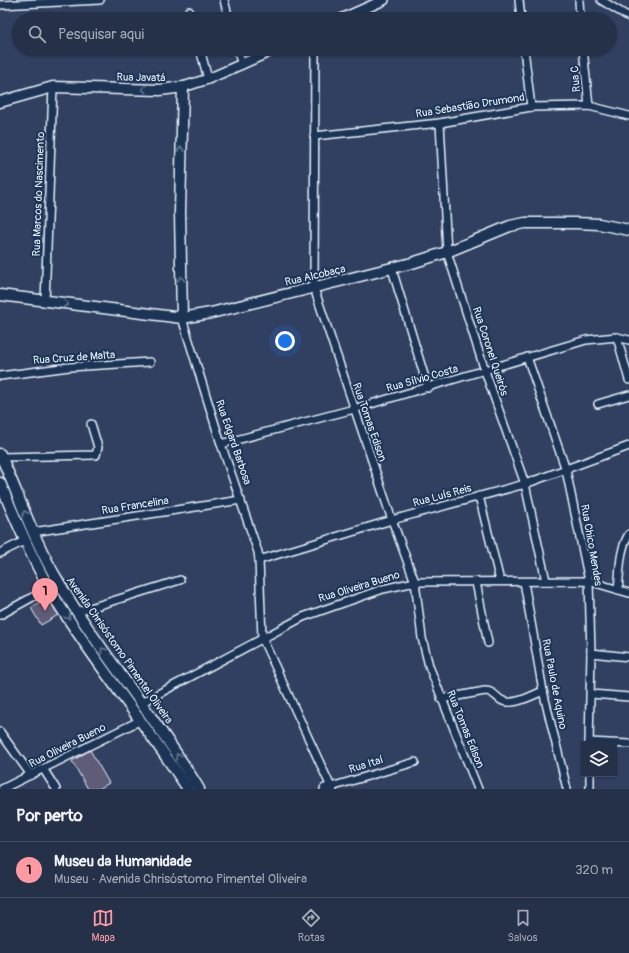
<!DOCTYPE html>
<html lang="pt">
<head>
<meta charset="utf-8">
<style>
  body { margin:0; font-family:Pangolin,sans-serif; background:#313c53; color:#f1f3f6 }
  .controls { position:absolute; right:12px; bottom:12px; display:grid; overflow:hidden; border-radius:0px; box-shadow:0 1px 3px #0004 }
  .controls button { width:36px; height:36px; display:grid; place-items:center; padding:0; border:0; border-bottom:1px solid #424b61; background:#253049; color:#f1f3f6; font:20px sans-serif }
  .you { position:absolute; left:285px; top:341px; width:14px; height:14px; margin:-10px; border:3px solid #fff; border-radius:50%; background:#1a73e8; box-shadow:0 0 0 6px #1a73e833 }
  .badge { display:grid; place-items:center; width:26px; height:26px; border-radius:50%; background:#ff9aa2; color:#111; font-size:13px; font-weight:700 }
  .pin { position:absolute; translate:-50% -33px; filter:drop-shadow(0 1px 2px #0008) }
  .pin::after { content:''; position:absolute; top:21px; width:14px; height:12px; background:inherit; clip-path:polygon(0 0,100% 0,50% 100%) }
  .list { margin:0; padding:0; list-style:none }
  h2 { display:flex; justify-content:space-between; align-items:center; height:52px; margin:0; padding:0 16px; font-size:17px }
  h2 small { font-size:13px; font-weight:400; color:#a3a9b4 }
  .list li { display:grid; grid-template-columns:26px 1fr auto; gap:12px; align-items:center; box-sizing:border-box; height:56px; padding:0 16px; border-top:1px solid #424b61 }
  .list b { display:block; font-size:15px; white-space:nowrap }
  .list p { margin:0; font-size:13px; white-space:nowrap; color:#a3a9b4 }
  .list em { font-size:13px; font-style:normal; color:#a3a9b4 }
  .icon { flex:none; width:22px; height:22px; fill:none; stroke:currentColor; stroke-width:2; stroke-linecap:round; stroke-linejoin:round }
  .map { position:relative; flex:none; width:629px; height:789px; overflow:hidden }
  .search { position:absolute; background:#253049; box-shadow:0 1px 3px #0004; left:12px; right:12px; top:12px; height:44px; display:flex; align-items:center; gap:10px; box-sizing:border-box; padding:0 14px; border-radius:22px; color:#a3a9b4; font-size:15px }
  .sheet { height:108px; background:#253049 }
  nav { display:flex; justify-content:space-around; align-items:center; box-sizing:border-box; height:56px; border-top:1px solid #424b61; background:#253049; font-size:11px; color:#a3a9b4 }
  nav a { display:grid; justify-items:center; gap:2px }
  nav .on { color:#ff9aa2 }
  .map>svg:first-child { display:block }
  .building { fill:#5f5b78; stroke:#e8f1f8 }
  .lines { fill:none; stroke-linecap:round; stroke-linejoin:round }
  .minor-casing { stroke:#e8f1f8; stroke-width:10 }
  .tertiary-casing { stroke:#e8f1f8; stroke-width:12 }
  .secondary-casing { stroke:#e8f1f8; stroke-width:13 }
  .minor { stroke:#1d3557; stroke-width:7 }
  .tertiary { stroke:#1d3557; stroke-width:9 }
  .secondary { stroke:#1d3557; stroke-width:10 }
  .oneway { stroke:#64778f }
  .labels { text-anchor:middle; stroke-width:4; stroke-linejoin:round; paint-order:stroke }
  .street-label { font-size:11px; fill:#e8f1f8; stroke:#1d3557 }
</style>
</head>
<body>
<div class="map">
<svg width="629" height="789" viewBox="0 0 629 789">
  <rect width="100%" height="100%" fill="#314061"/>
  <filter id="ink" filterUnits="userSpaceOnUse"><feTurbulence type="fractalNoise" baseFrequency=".025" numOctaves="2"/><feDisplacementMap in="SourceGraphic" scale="8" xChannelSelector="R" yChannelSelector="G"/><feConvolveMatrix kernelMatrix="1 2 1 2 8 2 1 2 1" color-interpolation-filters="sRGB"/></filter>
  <g filter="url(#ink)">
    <g class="building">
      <polygon points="49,596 60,614 41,625 31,608"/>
      <polygon points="90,750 109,783 99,789 88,789 72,761"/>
    </g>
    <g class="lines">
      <g class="minor-casing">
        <g id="minor">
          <polyline points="224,0 229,19"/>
          <polyline points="519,0 521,19"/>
          <polyline points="579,0 580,19"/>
          <polyline points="601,0 629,17"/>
          <polyline points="0,5 100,0"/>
          <polyline points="189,11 191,19"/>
          <polyline points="200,49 208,79"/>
          <polyline points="237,49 242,65"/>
          <polyline points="315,49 314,288 392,520 415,582 422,638 429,666 478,789"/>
          <polyline points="524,49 531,107"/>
          <polyline points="583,49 589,106"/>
          <polyline points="440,123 447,252 485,371 525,484 546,581"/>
          <polyline points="314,136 440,123 531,107 589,106 629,116"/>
          <polyline points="392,269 428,388"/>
          <polyline points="45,302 53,87"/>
          <polyline points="182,318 221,444 258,552 259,560 262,638 331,787 415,762"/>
          <polyline points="617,337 629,380"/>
          <polyline points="527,357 566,470 589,581 591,653 589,744"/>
          <polyline points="0,376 69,367 150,362"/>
          <polyline points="598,404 629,395"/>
          <polyline points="221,444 354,409 586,340 617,337 629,340"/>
          <polyline points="1,457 96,455 98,447 91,424"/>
          <polyline points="479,496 500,581"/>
          <polyline points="33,532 241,500"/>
          <polyline points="0,553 26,540"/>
          <polyline points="259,560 392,520 525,484 629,446"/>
          <polyline points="476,582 488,643"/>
          <polyline points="524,582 543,691 567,789"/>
          <path d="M 618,590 C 620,572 619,550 629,534"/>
          <polyline points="77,612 180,580"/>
          <polyline points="0,615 49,588"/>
          <polyline points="591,653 629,657"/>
          <polyline points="591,694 629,697"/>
          <path d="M 441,699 L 485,691 C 493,691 495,696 501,700 C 512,707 533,695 543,691"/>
          <polyline points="141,703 303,617 383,589 415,582 589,581 629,593"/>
          <polyline points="0,732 31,775"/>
          <polyline points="589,742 629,744"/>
          <polyline points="44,770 56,789"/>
          <polyline points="2,789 141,720"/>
          <polyline points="590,789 590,774"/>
        </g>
      </g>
      <g class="tertiary-casing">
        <g id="tertiary">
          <polyline points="341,19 384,0"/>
          <polyline points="183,87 208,79 276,49"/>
          <polyline points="325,789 331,787 332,789"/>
        </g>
      </g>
      <g class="secondary-casing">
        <g id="secondary">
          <polyline points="0,102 53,87 160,90 183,87 180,212 182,318"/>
          <polyline points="0,295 182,318 211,313 412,263 447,252 510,226 525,223 575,223 599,224 629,230"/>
          <path d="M 0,454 C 19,496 34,541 58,581 C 100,653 156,717 199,789"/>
          <path d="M 0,483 C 17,522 34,564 56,600 C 97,665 146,725 188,789"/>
        </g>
      </g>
      <use href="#minor" class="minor"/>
      <use href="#tertiary" class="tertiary"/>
      <use href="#secondary" class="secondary"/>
    </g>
    <defs><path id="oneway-chevron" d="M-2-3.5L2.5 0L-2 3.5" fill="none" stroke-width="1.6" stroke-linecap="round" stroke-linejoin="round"/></defs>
    <g class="oneway">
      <use href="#oneway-chevron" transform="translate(144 89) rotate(-178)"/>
      <use href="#oneway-chevron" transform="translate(181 149) rotate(-89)"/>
      <use href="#oneway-chevron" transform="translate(181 279) rotate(-91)"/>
      <use href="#oneway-chevron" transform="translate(66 304) rotate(7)"/>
      <use href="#oneway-chevron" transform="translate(25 513) rotate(-113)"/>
      <use href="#oneway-chevron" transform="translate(68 617) rotate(57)"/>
      <use href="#oneway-chevron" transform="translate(103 650) rotate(-125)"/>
      <use href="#oneway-chevron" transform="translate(178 756) rotate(-123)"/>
    </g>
  </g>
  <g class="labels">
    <g class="street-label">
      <text transform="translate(141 77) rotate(1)" y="4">Rua Javatá</text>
      <text transform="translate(575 79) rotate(-95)" y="4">Rua C</text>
      <text transform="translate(470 105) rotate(-9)" y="4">Rua Sebastião Drumond</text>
      <text transform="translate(38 194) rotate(-88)" y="4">Rua Marcos do Nascimento</text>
      <text transform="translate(315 275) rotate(-13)" y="4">Rua Alcobaça</text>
      <text transform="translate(491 351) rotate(72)" y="4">Rua Coronel Queirós</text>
      <text transform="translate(74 357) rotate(-4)" y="4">Rua Cruz de Malta</text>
      <text transform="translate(422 378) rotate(-16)" y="4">Rua Sílvio Costa</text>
      <text transform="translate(370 422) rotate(71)" y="4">Rua Tomas Edison</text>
      <text transform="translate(234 442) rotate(71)" y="4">Rua Edgard Barbosa</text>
      <text transform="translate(442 495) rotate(-15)" y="4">Rua Luís Reis</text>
      <text transform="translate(135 505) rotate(-9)" y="4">Rua Francelina</text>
      <text transform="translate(592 545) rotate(80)" y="4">Rua Chico Mendes</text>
      <text transform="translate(359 586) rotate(-17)" y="4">Rua Oliveira Bueno</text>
      <text transform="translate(120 650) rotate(55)" y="4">Avenida Chrisóstomo Pimentel Oliveira</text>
      <text transform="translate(555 684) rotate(79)" y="4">Rua Paulo de Aquino</text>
      <text transform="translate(466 729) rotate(68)" y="4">Rua Tomas Edison</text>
      <text transform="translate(67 745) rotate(-27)" y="4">Rua Oliveira Bueno</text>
      <text transform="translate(366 764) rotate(-17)" y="4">Rua Itaí</text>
    </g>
  </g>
</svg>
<div class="controls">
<button><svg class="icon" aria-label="layers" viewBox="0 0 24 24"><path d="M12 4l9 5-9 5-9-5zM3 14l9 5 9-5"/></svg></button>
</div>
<div class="you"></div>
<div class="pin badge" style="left:45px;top:611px">1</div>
<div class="search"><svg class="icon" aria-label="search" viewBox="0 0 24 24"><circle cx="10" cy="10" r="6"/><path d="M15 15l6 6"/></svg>Pesquisar aqui</div>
</div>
<section class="sheet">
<h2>Por perto<small></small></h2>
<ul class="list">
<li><span class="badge">1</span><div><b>Museu da Humanidade</b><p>Museu · Avenida Chrisóstomo Pimentel Oliveira</p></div><em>320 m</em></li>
</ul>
</section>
<nav>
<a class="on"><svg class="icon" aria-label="map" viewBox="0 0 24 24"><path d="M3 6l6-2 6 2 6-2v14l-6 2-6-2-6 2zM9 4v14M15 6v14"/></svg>Mapa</a>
<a><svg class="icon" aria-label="directions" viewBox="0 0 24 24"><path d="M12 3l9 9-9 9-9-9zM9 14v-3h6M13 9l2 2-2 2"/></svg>Rotas</a>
<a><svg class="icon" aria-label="saved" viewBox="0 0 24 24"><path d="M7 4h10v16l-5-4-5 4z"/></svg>Salvos</a>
</nav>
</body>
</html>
